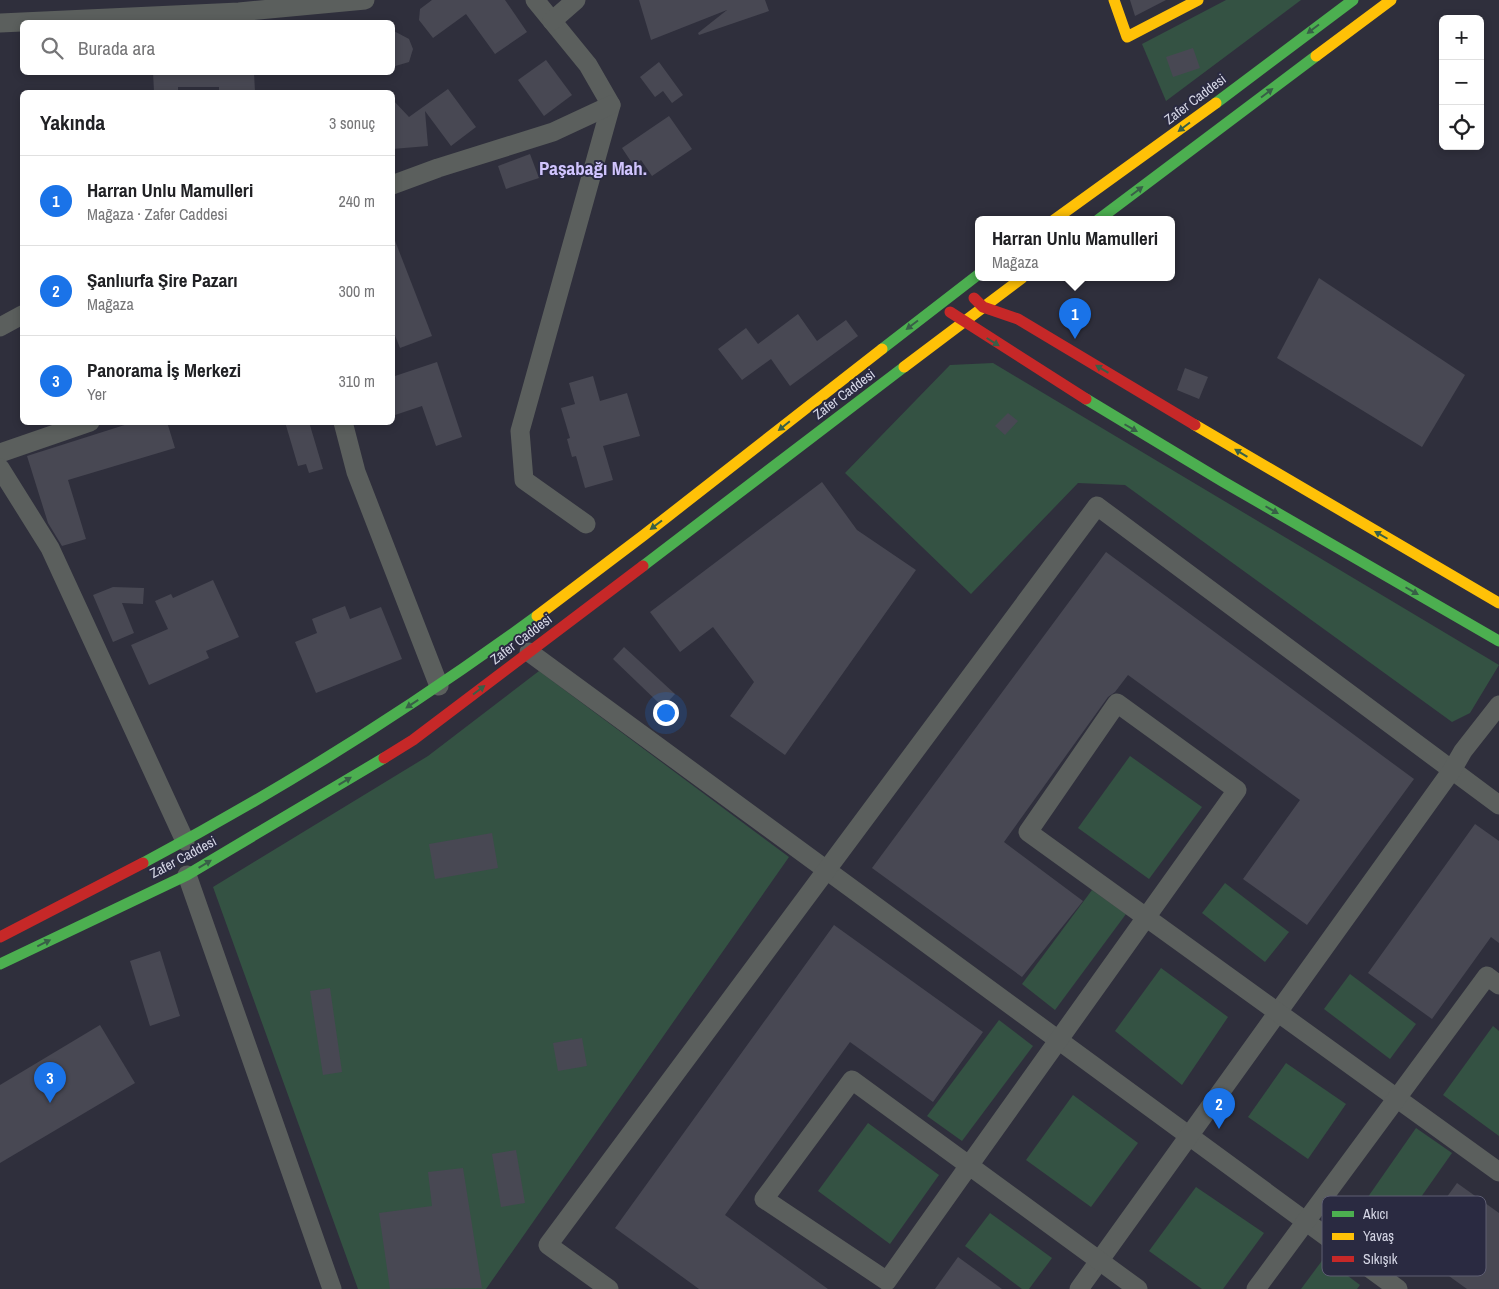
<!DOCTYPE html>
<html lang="tr">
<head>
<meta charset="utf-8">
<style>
  body { margin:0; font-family:"Archivo Narrow",sans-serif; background:#f2f2f2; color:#202124 }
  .controls { position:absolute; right:15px; top:15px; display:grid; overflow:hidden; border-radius:8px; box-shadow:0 2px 8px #0003 }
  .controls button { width:45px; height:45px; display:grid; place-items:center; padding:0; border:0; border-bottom:1px solid #e0e0e0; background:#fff; color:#202124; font:25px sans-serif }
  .you { position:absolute; left:665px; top:712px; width:18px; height:18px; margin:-12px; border:4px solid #fff; border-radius:50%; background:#1a73e8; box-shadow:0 0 0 8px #1a73e833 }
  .badge { display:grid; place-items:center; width:32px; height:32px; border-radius:50%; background:#1a73e8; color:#fff; font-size:16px; font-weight:700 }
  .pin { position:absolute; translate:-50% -41px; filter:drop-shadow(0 1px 2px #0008) }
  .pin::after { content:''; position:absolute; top:26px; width:18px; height:15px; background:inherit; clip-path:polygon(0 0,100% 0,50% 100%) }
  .popup { position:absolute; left:975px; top:216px; width:200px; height:65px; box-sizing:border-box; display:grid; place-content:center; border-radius:8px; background:#fff; filter:drop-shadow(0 1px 4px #0005); font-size:16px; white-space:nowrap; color:#757577 }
  .popup b { font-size:19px; color:#202124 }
  .popup::after { content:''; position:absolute; left:50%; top:100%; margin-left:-10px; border:10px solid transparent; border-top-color:#fff }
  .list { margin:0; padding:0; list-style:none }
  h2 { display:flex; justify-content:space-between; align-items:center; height:65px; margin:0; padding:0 20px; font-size:21px }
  h2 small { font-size:16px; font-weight:400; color:#757577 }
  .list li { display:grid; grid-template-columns:32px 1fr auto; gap:15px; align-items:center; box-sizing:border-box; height:90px; padding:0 20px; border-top:1px solid #e0e0e0 }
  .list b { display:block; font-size:19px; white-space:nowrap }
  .list p { margin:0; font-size:16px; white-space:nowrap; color:#757577 }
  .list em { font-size:16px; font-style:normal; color:#757577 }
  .icon { flex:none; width:28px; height:28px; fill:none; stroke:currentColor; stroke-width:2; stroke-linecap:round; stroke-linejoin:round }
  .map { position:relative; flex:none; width:1499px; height:1289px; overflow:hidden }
  .search { position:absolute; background:#fff; box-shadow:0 2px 8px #0003; left:20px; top:20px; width:375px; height:55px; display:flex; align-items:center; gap:12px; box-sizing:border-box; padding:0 18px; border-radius:8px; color:#757577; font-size:19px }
  .panel { position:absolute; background:#fff; box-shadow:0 2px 8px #0003; left:20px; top:90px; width:375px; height:335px; border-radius:8px }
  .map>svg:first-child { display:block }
  .green { fill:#345243 }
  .building { fill:#484853 }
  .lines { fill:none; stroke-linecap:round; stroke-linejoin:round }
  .street { stroke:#5b5f5d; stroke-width:19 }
  .fast { stroke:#4caf50; stroke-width:11 }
  .slow { stroke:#ffc107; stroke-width:11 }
  .jam { stroke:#c62828; stroke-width:11 }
  .oneway { fill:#385f47 }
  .labels { text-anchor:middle; stroke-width:4; stroke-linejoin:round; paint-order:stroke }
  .street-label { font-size:14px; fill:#d6d7e6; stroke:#2a2a41 }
  .district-label { font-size:19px; font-weight:bold; fill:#d0c4fe; stroke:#2a2a41 }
  .key { fill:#2a2a41; stroke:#5e5e73; stroke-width:1 }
  .key-label { font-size:14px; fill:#d6d7e6 }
</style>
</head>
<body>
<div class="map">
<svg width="1499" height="1289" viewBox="0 0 1499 1289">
  <rect width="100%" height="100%" fill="#2f2f3c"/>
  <g class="green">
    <polygon points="1226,0 1301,0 1166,101 1142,44"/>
    <polygon points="993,363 1499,665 1470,713 1452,722 1125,485 1078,483 971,594 845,473 950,365"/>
    <polygon points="539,671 789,857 486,1289 358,1289 213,887 428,756"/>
    <polygon points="1130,756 1202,807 1149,879 1078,828"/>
    <polygon points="1225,883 1289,932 1265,962 1202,913"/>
    <polygon points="1092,890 1126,914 1055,1010 1022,984"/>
    <polygon points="1161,968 1228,1017 1182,1085 1115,1031"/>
    <polygon points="1350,974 1416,1024 1390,1059 1324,1009"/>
    <polygon points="999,1020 1033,1046 962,1141 927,1116"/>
    <polygon points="1493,1026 1499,1031 1499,1136 1443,1095"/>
    <polygon points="1286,1063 1346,1104 1308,1159 1248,1117"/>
    <polygon points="1073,1095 1138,1143 1091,1207 1026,1160"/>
    <polygon points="868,1123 939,1175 890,1244 818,1191"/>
    <polygon points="1416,1128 1452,1153 1383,1251 1347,1227"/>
    <polygon points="1196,1187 1264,1233 1223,1289 1202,1289 1149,1251"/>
    <polygon points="990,1213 1052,1258 1029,1289 1022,1289 965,1246"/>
    <polygon points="1324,1258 1360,1285 1357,1289 1301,1289"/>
  </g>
  <g class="building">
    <polygon points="432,0 505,0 527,32 495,54 466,14 433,38 419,20 420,9"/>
    <polygon points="639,0 765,0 769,11 699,35 698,33 727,10 651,40"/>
    <polygon points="1130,0 1166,0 1135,16"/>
    <polygon points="392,30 409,39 413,49 409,62 392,67"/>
    <polygon points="1193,48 1200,68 1173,77 1166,57"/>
    <polygon points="546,60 572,95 544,116 518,80"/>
    <polygon points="659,62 683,95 672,103 663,91 655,97 640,77"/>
    <polygon points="153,72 254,72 255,92 219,92 219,87 178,87 178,92 154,92"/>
    <polygon points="448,89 476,127 451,146 425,111 428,146 392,149 392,99 409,117"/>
    <polygon points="669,116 692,149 652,176 641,160 634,166 622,148"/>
    <polygon points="530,154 539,178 506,189 498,166"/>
    <polygon points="392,233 432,336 400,348 392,328"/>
    <polygon points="1319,278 1465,375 1422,447 1277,358"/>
    <polygon points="798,314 817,341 846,320 858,336 790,386 771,359 742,380 718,349 746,328 758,344"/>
    <polygon points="437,362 462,437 436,446 422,406 392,416 392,377"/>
    <polygon points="1185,368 1208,377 1199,399 1177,390"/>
    <polygon points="593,376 600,401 627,393 640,436 603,446 613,480 585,488 576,456 572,457 567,439 570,438 561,408 575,404 569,383"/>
    <polygon points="1008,413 1018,421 1005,435 995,426"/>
    <polygon points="134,422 167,422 175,448 68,480 86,539 62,546 48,523 27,456"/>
    <polygon points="285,422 309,422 323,469 309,473 306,464 298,466"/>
    <polygon points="822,482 857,530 916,570 785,755 730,716 754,682 713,627 680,652 650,612"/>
    <polygon points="1106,552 1414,779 1307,925 1243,879 1300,800 1128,675 1115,692 1108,697 1004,842 1083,901 1022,977 872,868"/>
    <polygon points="213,580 239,637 206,651 209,658 149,685 131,645 168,629 155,601 171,594 173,598"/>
    <polygon points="113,587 144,588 143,604 122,603 134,633 113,642 93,595"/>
    <polygon points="345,606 350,619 381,607 402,659 316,693 295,642 317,633 312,619"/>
    <polygon points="624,647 675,694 663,707 613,659"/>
    <polygon points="1475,824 1499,841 1499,943 1491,937 1432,1019 1368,973"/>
    <polygon points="492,833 498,868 435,879 429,844"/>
    <polygon points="834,925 983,1032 933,1102 850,1042 725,1215 828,1289 699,1289 615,1228"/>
    <polygon points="160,951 180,1016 150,1026 130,961"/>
    <polygon points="330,988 342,1072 323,1075 310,991"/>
    <polygon points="100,1025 135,1083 0,1163 0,1085"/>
    <polygon points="582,1038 587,1066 558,1071 553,1043"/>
    <polygon points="516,1150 525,1203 501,1207 492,1154"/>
    <polygon points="463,1168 482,1288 390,1289 379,1213 432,1206 428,1172"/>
    <polygon points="1457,1183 1499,1213 1499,1289 1467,1289 1410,1248"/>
    <polygon points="958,1257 1002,1289 935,1289"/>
  </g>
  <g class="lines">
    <g class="street">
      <polyline points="535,0 588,65 611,105 520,431 524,480 586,524"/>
      <polyline points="552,21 576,0"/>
      <polyline points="0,23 239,12 365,0"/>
      <polyline points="392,185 438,168 553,132 611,105"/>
      <polyline points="0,327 22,315"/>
      <polyline points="343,422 356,472 439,686"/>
      <polyline points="0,453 90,422"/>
      <polyline points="0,468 50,548 185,841"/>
      <polyline points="529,652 1398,1289"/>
      <polyline points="187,875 332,1289"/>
      <polyline points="609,1289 548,1245 1097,506 1499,805"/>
      <polyline points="1079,1289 1452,770 1463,751 1499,705"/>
      <path d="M 1138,1289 L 852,1080 L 764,1199 L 887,1281 C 1003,1117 1120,954 1237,790 L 1117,703 L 1028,832 L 1499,1172"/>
      <polyline points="1256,1289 1487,976 1499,985"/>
    </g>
    <g class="fast">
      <polyline points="1216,103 1353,0"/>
      <polyline points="1098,220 1316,56"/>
      <polyline points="882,349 979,274"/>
      <polyline points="1086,399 1222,481 1499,641"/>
      <polyline points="643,566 904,367"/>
      <path d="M 143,863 C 281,790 411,708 537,616"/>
      <polyline points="0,964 187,875 384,758"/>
    </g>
    <g class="slow">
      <polyline points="1114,0 1127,37 1198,0"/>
      <polyline points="1316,56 1391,0"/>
      <polyline points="1054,220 1216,103"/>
      <polyline points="904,367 1022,278"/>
      <polyline points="1195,425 1499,603"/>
      <polyline points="537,616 644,535 882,349"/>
    </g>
    <g class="jam">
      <polyline points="974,298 983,307 1018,319 1195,425"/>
      <polyline points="950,312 1086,399"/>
      <polyline points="384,758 413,740 643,566"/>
      <polyline points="0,937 143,863"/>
    </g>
  </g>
  <defs><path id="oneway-solid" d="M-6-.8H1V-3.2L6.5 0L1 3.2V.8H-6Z" transform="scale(1.25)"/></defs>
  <g class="oneway">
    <use href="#oneway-solid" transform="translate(1313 29) rotate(143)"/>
    <use href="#oneway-solid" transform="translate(1267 93) rotate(-37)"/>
    <use href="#oneway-solid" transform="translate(1184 127) rotate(143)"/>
    <use href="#oneway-solid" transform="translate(1137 191) rotate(-37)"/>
    <use href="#oneway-solid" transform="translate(912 325) rotate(143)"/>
    <use href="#oneway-solid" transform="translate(993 342) rotate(32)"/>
    <use href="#oneway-solid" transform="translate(1102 369) rotate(-149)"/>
    <use href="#oneway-solid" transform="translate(784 426) rotate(141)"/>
    <use href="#oneway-solid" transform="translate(1131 428) rotate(30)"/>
    <use href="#oneway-solid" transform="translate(1241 453) rotate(-149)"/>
    <use href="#oneway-solid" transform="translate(1272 510) rotate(30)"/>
    <use href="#oneway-solid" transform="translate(656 525) rotate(143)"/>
    <use href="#oneway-solid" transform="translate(1381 535) rotate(-150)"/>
    <use href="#oneway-solid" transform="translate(1412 591) rotate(30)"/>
    <use href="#oneway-solid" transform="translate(479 690) rotate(-37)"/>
    <use href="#oneway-solid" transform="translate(412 704) rotate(147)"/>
    <use href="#oneway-solid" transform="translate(345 781) rotate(-31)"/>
    <use href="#oneway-solid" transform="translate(205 864) rotate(-31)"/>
    <use href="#oneway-solid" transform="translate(44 943) rotate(-26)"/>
  </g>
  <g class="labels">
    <g class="street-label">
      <text transform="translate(1195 99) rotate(-37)" y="5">Zafer Caddesi</text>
      <text transform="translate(844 394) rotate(-37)" y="5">Zafer Caddesi</text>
      <text transform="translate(521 639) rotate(-37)" y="5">Zafer Caddesi</text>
      <text transform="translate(183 857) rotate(-28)" y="5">Zafer Caddesi</text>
    </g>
    <g class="district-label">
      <text x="593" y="175">Paşabağı Mah.</text>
    </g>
  </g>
  <rect x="1322" y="1196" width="164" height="80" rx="8" class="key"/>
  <rect x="1332" y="1211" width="22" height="6" fill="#4caf50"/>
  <rect x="1332" y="1233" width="22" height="7" fill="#ffc107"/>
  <rect x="1332" y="1256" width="22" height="6" fill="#c62828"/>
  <g class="key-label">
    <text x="1363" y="1219">Akıcı</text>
    <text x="1363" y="1241">Yavaş</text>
    <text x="1363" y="1264">Sıkışık</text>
  </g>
</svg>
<div class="controls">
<button>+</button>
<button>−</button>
<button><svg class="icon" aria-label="locate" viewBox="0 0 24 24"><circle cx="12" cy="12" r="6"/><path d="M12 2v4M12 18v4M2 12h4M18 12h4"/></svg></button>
</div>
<div class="you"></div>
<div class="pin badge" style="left:1075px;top:339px">1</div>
<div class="popup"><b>Harran Unlu Mamulleri</b>Mağaza</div>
<div class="pin badge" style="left:1219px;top:1129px">2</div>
<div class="pin badge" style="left:50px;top:1103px">3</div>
<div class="search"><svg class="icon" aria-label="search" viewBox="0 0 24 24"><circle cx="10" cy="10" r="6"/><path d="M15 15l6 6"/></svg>Burada ara</div>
<section class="panel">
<h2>Yakında<small>3 sonuç</small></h2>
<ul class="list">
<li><span class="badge">1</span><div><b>Harran Unlu Mamulleri</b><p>Mağaza · Zafer Caddesi</p></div><em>240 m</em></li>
<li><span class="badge">2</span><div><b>Şanlıurfa Şire Pazarı</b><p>Mağaza</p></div><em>300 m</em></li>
<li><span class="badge">3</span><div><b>Panorama İş Merkezi</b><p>Yer</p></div><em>310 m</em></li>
</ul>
</section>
</div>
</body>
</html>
